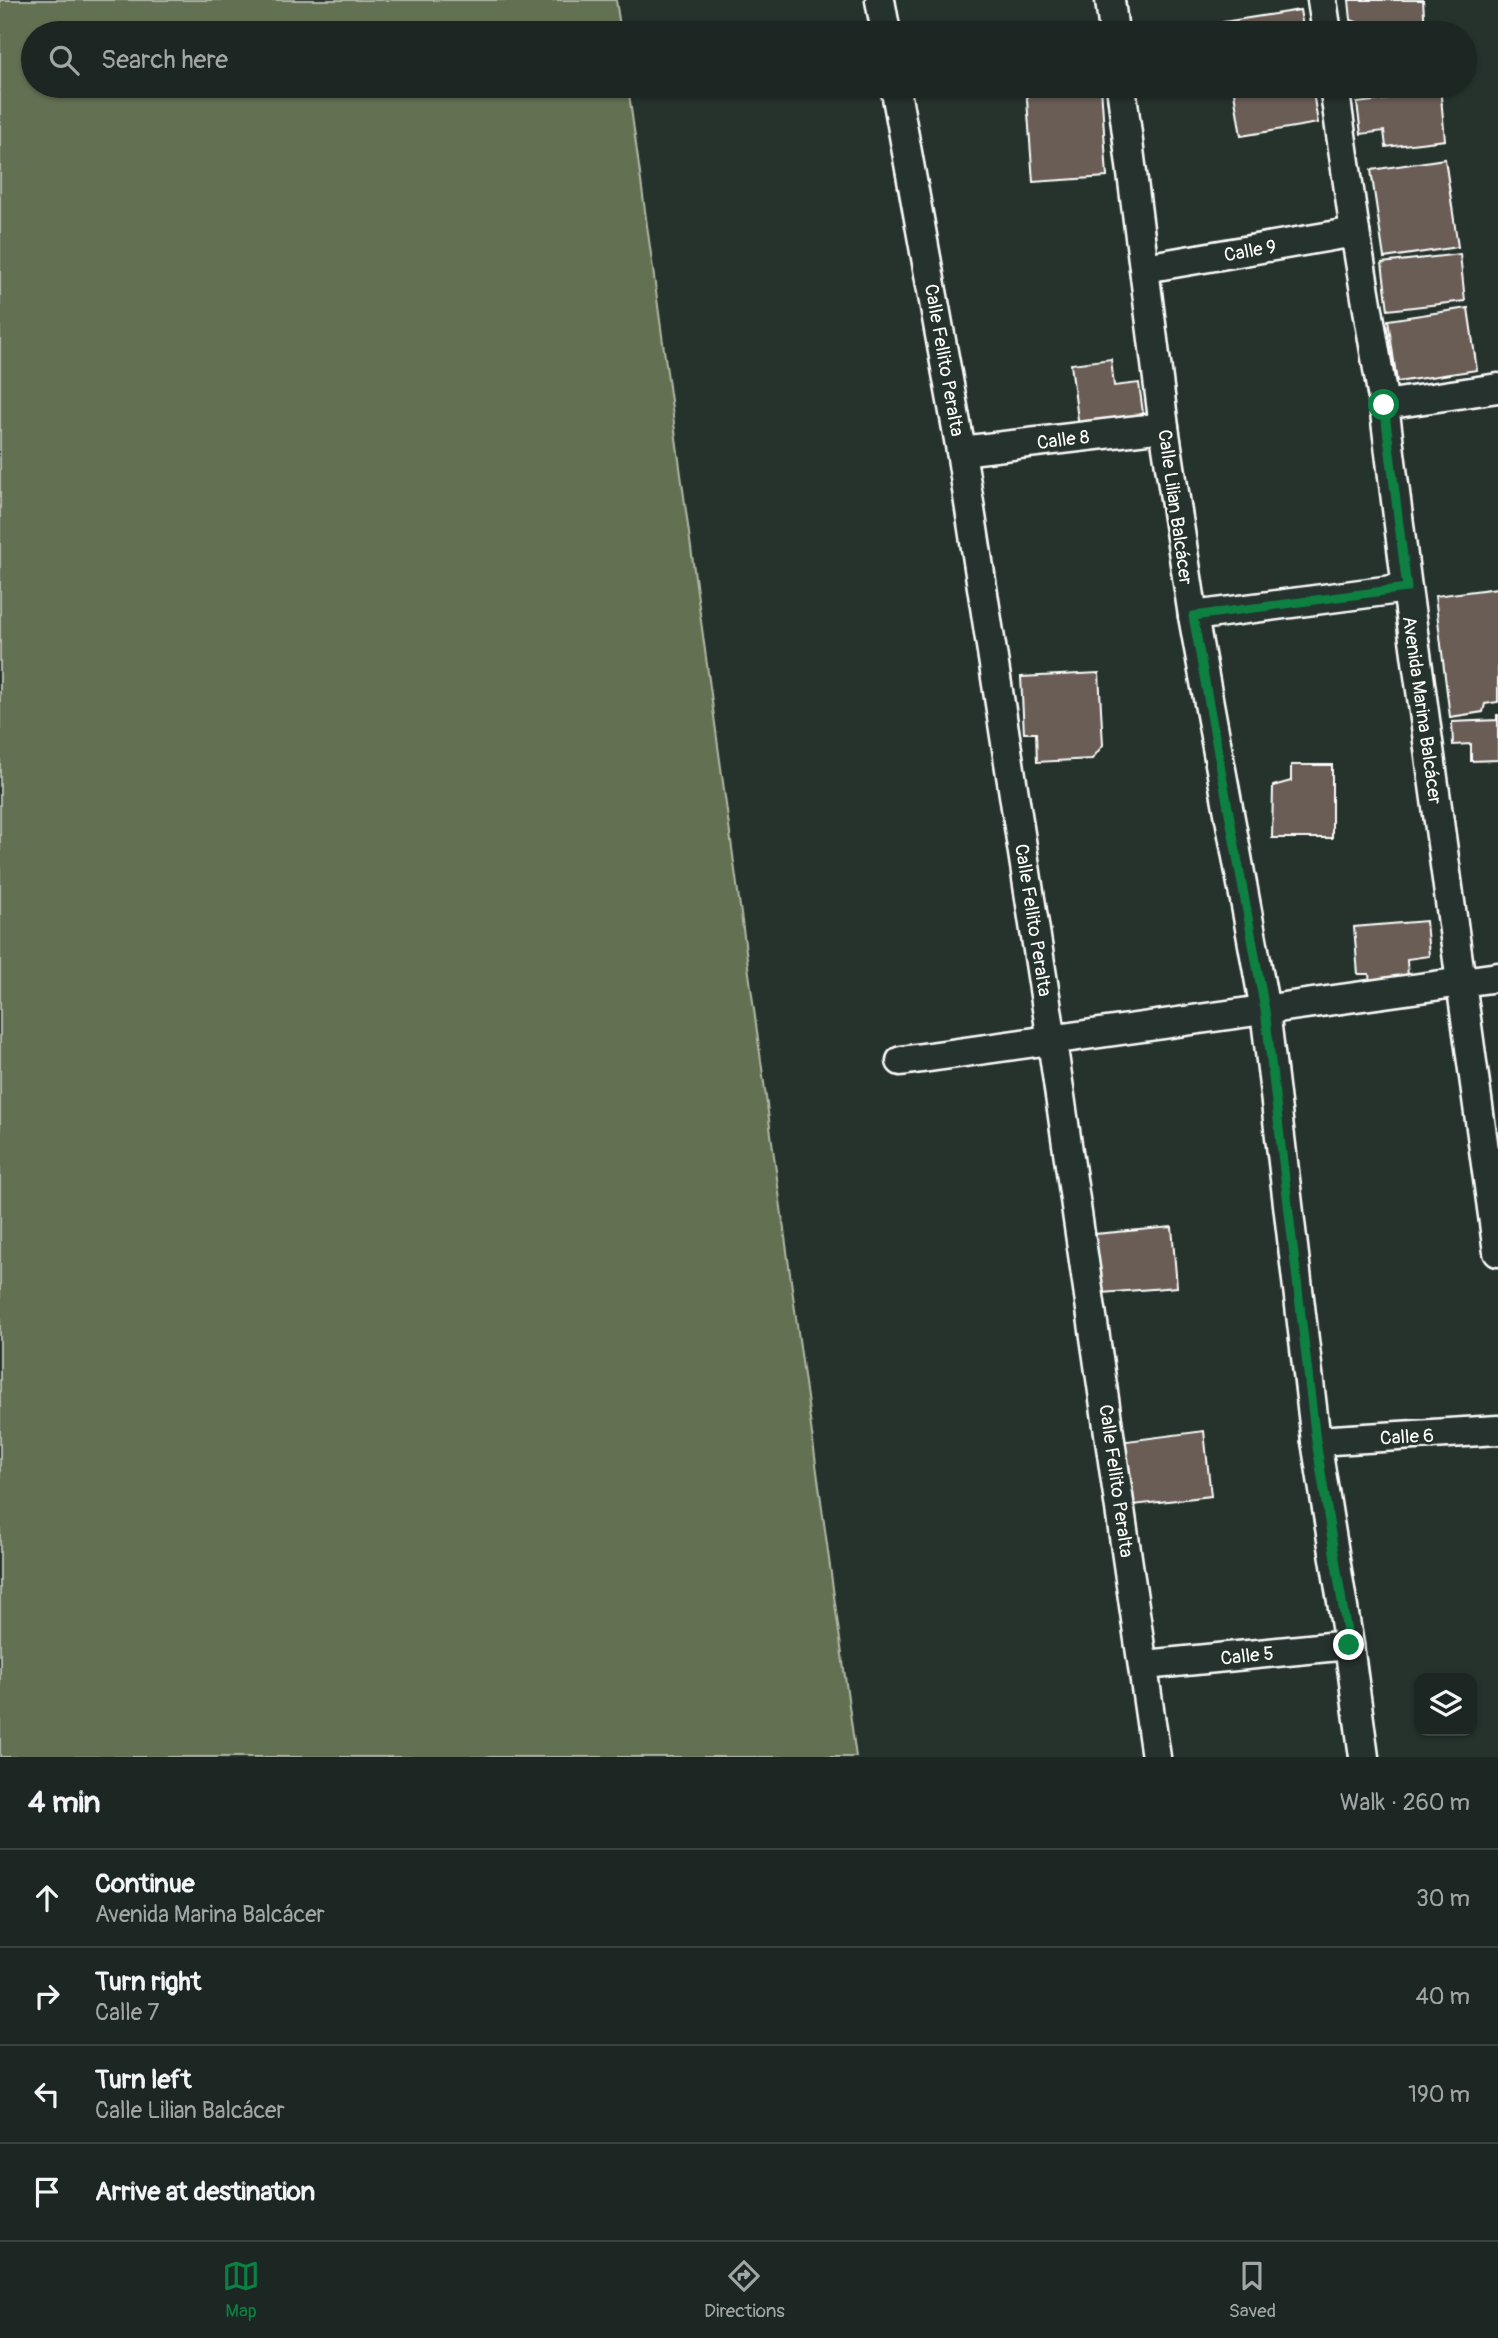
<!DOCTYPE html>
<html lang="en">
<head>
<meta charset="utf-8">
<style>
  body { margin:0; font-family:Pangolin,sans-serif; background:#29322f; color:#f1f3f6 }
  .controls { position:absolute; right:21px; bottom:21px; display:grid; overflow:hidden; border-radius:14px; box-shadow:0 2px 5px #0004 }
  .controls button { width:63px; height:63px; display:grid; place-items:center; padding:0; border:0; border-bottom:2px solid #3a4340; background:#1c2622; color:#f1f3f6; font:35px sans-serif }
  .stop { position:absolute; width:21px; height:21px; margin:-16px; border:5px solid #0b8043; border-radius:50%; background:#fff }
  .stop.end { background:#0b8043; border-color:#fff; box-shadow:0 2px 7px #0008 }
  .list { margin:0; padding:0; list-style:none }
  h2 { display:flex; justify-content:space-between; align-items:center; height:91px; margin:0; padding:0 28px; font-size:30px }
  h2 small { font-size:23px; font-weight:400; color:#a0a5a5 }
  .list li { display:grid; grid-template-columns:46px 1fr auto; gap:21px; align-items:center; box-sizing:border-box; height:98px; padding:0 28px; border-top:2px solid #3a4340 }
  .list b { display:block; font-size:26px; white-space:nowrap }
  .list p { margin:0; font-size:23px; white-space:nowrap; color:#a0a5a5 }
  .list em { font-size:23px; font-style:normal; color:#a0a5a5 }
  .icon { flex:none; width:38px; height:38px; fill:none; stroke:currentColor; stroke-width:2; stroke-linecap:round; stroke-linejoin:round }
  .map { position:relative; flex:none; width:1498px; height:1757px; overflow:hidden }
  .search { position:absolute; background:#1c2622; box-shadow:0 2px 5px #0004; left:21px; right:21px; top:21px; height:77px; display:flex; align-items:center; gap:18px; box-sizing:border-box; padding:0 24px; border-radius:38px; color:#a0a5a5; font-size:26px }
  .sheet { height:483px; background:#1c2622 }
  nav { display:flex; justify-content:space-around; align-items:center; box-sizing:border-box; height:98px; border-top:2px solid #3a4340; background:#1c2622; font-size:19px; color:#a0a5a5 }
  nav a { display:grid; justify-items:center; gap:4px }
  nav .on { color:#0b8043 }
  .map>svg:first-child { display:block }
  .green { fill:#637152; stroke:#b1b8a8; stroke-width:2 }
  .building { fill:#695d55; stroke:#fff; stroke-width:2 }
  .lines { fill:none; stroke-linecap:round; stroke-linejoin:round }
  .minor-casing { stroke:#fff; stroke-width:33 }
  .minor { stroke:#26332d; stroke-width:28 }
  .route { stroke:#0b8043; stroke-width:9 }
  .labels { text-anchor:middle; stroke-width:5; stroke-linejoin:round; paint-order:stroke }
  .street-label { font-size:19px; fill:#fff; stroke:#26332d }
</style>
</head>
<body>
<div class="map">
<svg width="1498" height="1757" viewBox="0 0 1498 1757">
  <rect width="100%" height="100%" fill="#26332d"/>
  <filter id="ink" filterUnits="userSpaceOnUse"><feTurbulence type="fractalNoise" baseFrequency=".0143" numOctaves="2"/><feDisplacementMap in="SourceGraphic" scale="14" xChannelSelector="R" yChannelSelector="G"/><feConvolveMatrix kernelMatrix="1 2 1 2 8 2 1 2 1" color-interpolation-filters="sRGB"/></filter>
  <g filter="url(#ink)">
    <polygon class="green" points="0,0 616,0 621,33 33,33 33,86 628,86 856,1757 0,1757"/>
    <g class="building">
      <polygon points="1349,0 1423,0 1425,30 1363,33 1362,24 1351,20"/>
      <polygon points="1300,10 1304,33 1225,33 1223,22"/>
      <polygon points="1026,86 1101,86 1107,177 1033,182"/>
      <polygon points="1233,86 1312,86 1318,123 1241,136"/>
      <polygon points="1440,86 1445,140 1386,147 1384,131 1361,134 1357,103 1388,99 1388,93"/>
      <polygon points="1445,159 1458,247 1384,258 1371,170"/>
      <polygon points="1460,254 1465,301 1388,310 1382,263"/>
      <polygon points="1468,308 1477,370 1397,382 1388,320"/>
      <polygon points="1111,359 1114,386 1139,383 1144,420 1079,428 1071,364"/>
      <polygon points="1498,588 1498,702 1485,704 1483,712 1450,717 1435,596"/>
      <polygon points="1099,673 1103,745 1092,759 1037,762 1036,733 1024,733 1021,677"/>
      <polygon points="1497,715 1498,715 1498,760 1471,761 1471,744 1453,745 1452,722 1497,720"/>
      <polygon points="1291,765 1332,765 1332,838 1272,838 1273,786 1291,781"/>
      <polygon points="1426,921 1429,956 1407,959 1408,980 1370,983 1369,974 1358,974 1354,927"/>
      <polygon points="1172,1227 1177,1287 1102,1293 1100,1288 1095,1234"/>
      <polygon points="1204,1431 1211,1496 1125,1506 1119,1442"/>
    </g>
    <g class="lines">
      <g class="minor-casing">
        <g id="minor">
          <polyline points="880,0 886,33"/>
          <polyline points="1110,0 1114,33"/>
          <polyline points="1322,0 1327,33"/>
          <polyline points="895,86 961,451 1052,1041 1156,1757"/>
          <polyline points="1121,86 1164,427 1193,616 1265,1010 1316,1441 1349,1645 1364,1757"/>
          <polyline points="1334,86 1355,232 1384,405 1407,588 1498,1252"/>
          <polyline points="1145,268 1355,232"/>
          <polyline points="1384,405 1498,388"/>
          <polyline points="961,451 1164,427"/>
          <polyline points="1193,616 1407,588"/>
          <polyline points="901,1061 1498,977"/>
          <polyline points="1316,1441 1498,1430"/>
          <polyline points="1145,1665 1349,1645"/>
        </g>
      </g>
      <use href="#minor" class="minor"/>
    </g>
  </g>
  <g class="lines" filter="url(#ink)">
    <polyline class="route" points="1349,1645 1316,1441 1265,1010 1193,616 1407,588 1384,405"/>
  </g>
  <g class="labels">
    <g class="street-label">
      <text transform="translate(1250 250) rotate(-10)" y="7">Calle 9</text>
      <text transform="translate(945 360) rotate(80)" y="7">Calle Fellito Peralta</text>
      <text transform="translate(1063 439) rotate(-7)" y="7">Calle 8</text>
      <text transform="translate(1176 507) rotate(82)" y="7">Calle Lilian Balcácer</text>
      <text transform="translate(1423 710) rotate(82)" y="7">Avenida Marina Balcácer</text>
      <text transform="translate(1034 920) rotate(81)" y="7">Calle Fellito Peralta</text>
      <text transform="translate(1407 1436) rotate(-3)" y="7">Calle 6</text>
      <text transform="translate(1117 1481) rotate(82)" y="7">Calle Fellito Peralta</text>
      <text transform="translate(1247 1655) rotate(-6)" y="7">Calle 5</text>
    </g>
  </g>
</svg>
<div class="controls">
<button><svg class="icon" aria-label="layers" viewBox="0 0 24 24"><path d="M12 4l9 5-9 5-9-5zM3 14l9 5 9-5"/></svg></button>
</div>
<div class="stop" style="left:1384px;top:405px"></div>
<div class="stop end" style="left:1349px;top:1645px"></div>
<div class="search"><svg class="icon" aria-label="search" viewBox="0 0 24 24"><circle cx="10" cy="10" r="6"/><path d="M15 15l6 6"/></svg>Search here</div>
</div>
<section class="sheet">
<h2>4 min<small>Walk · 260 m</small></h2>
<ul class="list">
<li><svg class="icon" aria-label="ahead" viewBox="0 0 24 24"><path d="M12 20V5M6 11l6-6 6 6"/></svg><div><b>Continue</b><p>Avenida Marina Balcácer</p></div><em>30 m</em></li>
<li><svg class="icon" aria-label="right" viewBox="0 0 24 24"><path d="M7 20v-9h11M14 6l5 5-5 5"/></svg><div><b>Turn right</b><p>Calle 7</p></div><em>40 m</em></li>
<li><svg class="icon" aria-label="left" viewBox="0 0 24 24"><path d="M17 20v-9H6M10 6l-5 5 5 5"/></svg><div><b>Turn left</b><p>Calle Lilian Balcácer</p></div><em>190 m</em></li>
<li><svg class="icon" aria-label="arrive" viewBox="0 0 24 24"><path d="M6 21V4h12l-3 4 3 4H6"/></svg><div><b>Arrive at destination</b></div></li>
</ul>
</section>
<nav>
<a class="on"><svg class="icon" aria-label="map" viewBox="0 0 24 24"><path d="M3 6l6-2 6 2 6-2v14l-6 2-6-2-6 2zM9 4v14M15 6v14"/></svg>Map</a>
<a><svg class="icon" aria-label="directions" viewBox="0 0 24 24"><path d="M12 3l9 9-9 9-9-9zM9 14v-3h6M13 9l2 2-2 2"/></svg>Directions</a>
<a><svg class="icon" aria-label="saved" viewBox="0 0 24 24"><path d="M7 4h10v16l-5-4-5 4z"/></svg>Saved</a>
</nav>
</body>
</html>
